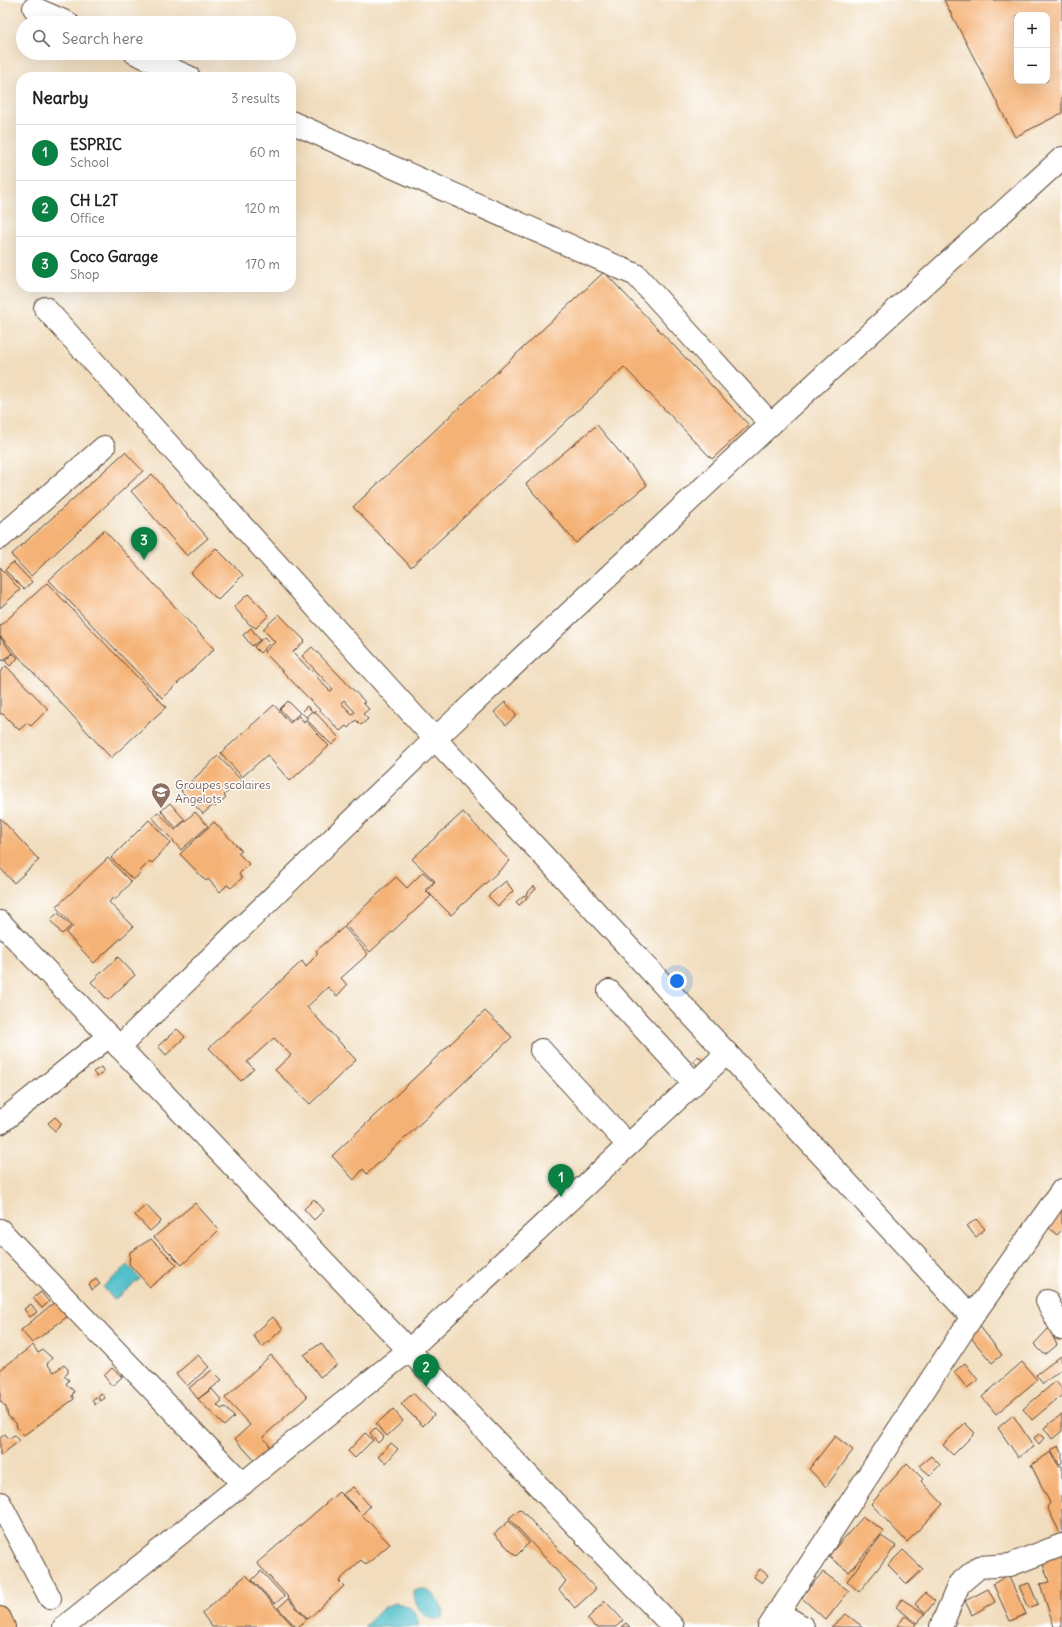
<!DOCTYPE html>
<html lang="en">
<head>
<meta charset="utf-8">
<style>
  body { margin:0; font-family:Delius,sans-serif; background:#f6f6f6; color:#202124 }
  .controls { position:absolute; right:12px; top:12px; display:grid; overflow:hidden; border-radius:8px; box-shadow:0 4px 16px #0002 }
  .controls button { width:36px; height:36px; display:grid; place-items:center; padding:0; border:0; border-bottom:1px solid #e0e0e0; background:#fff; color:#202124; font:20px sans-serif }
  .you { position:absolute; left:677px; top:981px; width:14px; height:14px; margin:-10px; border:3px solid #fff; border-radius:50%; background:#1a73e8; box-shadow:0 0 0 6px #1a73e833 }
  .badge { display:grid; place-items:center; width:26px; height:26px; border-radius:50%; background:#0b8043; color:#fff; font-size:13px; font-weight:700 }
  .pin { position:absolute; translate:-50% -33px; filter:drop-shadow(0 1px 2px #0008) }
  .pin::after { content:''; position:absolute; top:21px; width:14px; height:12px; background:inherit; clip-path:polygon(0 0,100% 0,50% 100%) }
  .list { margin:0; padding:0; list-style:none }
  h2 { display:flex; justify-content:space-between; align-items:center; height:52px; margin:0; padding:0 16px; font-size:17px }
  h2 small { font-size:13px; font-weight:400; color:#757577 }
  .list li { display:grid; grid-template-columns:26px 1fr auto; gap:12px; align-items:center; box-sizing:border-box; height:56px; padding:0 16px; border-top:1px solid #e0e0e0 }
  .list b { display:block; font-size:15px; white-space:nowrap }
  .list p { margin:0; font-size:13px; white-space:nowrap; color:#757577 }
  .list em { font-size:13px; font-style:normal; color:#757577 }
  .icon { flex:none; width:22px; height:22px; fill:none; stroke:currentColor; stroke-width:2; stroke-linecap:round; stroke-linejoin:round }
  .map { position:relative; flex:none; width:1062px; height:1627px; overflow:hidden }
  .search { position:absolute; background:#fff; box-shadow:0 4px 16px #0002; left:16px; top:16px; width:280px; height:44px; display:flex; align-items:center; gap:10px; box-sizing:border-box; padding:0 14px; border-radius:22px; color:#757577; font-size:15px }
  .panel { position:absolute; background:#fff; box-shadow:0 4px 16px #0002; left:16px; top:72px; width:280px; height:220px; border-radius:16px }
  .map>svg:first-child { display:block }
  .water { fill:#52bfca; stroke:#467474 }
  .building { fill:#f5b276; fill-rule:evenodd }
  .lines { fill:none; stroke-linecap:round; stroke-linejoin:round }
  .minor-casing { stroke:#564536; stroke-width:24 }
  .highway-casing { stroke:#564536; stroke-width:24 }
  .minor { stroke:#fff; stroke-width:22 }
  .highway { stroke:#f6be87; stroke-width:22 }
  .labels { text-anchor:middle; stroke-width:3; stroke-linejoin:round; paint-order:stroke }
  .education-label { font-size:12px; fill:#785e54; stroke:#fff; text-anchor:start }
</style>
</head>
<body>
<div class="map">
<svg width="1062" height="1627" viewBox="0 0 1062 1627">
  <rect width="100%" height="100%" fill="#fff"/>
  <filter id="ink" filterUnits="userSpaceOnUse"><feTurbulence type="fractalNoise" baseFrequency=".025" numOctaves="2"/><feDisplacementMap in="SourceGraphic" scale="8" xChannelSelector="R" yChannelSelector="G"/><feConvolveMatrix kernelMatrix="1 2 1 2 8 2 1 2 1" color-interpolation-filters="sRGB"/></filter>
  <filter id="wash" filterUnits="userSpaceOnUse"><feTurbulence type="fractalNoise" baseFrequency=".012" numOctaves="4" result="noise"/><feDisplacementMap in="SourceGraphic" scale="16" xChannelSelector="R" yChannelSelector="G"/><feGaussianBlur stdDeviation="0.9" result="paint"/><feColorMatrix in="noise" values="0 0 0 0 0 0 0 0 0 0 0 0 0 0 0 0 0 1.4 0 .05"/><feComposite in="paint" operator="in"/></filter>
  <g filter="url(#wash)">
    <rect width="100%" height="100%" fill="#f1ddbd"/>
    <g class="water">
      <polygon points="128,1265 140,1279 114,1300 103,1287"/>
      <path d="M 424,1589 C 434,1593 439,1601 444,1611 L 442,1618 C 426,1624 413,1605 414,1590 Z"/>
      <path d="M 395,1603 C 409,1605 419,1611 418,1627 L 364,1627 L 384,1607 Z"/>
    </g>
    <g id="blocks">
      <g class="building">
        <path d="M 944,0 L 1062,0 L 1062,113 L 1015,137 ZM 1017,15 L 1047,15 L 1047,81 L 1017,81 Z"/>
        <polygon points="604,272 749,425 712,459 624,367 411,567 353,507"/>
        <polygon points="597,425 647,485 576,543 526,484"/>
        <polygon points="125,452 143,471 31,576 11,555"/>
        <polygon points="152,474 208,538 187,556 131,491"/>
        <polygon points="104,530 214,649 162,698 49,580"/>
        <polygon points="216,548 243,575 218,600 191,573"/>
        <polygon points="13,562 32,582 24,589 5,570"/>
        <polygon points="0,567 20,590 0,608"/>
        <polygon points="47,583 166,707 111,758 0,636 0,626"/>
        <polygon points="248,594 269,615 256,628 249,624 234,607"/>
        <path d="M 279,614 L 305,641 L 293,652 L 330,691 L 333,689 L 302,656 L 312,647 L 365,702 L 363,703 L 369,709 L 363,714 L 368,719 L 361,725 L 356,720 L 348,728 L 346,726 L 340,731 L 264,652 L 275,642 L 263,629 ZM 344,700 L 355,712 L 352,714 L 341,703 Z"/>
        <polygon points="251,628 260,640 252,646 243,635"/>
        <polygon points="0,637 12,653 3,661 0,657"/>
        <polygon points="264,637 270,643 260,653 254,647"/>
        <polygon points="13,653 18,658 10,666 5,661"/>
        <polygon points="6,666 48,709 31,726 27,723 19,730 3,714 0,714 0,672"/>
        <polygon points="288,701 300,713 291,721 280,709"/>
        <polygon points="505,702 517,715 506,725 494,712"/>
        <polygon points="274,705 290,723 299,716 304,722 305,720 329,746 290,781 267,755 242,777 221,753"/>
        <polygon points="307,706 312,711 306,717 301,712"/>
        <polygon points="314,711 339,738 332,745 306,719"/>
        <polygon points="218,756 242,781 232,790 231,789 224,795 226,797 215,807 213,805 203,814 181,791"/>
        <polygon points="170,803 185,820 176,828 161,811"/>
        <polygon points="158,812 175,830 195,812 208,826 181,850 152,817"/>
        <polygon points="463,812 510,861 451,915 427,891 435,881 412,859"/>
        <polygon points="0,818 39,860 14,883 0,868"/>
        <polygon points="149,820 171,843 158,855 159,856 152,863 150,861 140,871 141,873 133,880 111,858"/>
        <polygon points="214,822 242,851 238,853 249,864 239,874 242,878 231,888 227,885 220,892 208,879 206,881 180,854"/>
        <polygon points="108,858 131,882 115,900 113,898 109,902 133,927 94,963 66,933 73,926 56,907"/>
        <polygon points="423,872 434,882 425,890 431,896 370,952 345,925 396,877 407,888"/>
        <polygon points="506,881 513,891 498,906 488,896"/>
        <polygon points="534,886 536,889 528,897 526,894"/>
        <polygon points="524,895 527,898 519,905 516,902"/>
        <polygon points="58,913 71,926 62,934 50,920"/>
        <polygon points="344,927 368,954 341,978 347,985 337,996 328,987 307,1007 356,1060 310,1104 275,1070 291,1055 274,1038 247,1062 254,1069 241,1081 209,1048 302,961 306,967 318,953 316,951"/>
        <polygon points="118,957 135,975 108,1000 91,982"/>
        <polygon points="485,1011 512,1037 367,1174 363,1169 354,1180 332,1156"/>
        <polygon points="177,1029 185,1037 166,1055 158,1046"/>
        <polygon points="698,1056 706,1064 701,1069 693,1061"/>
        <polygon points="101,1067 104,1072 97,1077 93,1072"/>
        <polygon points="55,1117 62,1124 55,1131 48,1123"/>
        <polygon points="314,1199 324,1210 314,1220 304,1209"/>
        <polygon points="195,1203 219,1230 182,1265 154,1237"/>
        <polygon points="146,1205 161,1221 150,1231 135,1215"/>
        <polygon points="1062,1209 1062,1230 1057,1235 1046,1225"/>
        <polygon points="976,1219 985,1229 976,1237 967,1226"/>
        <polygon points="151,1239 177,1265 150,1287 129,1264 130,1252"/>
        <polygon points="96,1279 100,1284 92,1290 89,1284"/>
        <polygon points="41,1292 49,1302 42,1308 33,1298"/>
        <polygon points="56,1301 68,1316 32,1343 21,1330"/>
        <polygon points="31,1304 37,1312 30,1317 24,1309"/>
        <polygon points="273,1317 283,1329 262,1347 253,1335"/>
        <polygon points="979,1325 1002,1355 992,1363 968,1334"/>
        <polygon points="1049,1328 1057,1345 1045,1355 1034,1344"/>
        <polygon points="321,1343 337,1365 320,1377 304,1355"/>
        <polygon points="33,1345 38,1353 43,1350 52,1358 47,1364 54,1372 64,1365 68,1369 68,1373 64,1376 69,1380 66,1384 74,1391 72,1396 74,1399 24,1435 17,1428 16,1423 8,1416 6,1407 0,1401 0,1370"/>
        <polygon points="198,1355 209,1367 187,1386 176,1374"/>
        <polygon points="271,1355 307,1397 263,1437 269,1444 269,1452 256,1462 235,1439 250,1425 225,1398"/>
        <polygon points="1061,1356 1062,1369 1043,1384 1036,1375"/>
        <polygon points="1022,1362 1037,1380 996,1414 982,1397"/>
        <polygon points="965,1363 978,1380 967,1388 954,1372"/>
        <polygon points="112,1368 122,1377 112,1386 104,1376"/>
        <polygon points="212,1370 222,1380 198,1399 189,1388"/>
        <polygon points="1056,1381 1062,1389 1062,1395 1032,1420 1023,1409"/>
        <polygon points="212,1389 222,1401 217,1405 221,1409 225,1407 234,1417 224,1426 198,1399"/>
        <polygon points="101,1393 105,1398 101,1401 98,1396"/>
        <polygon points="413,1393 434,1415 423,1426 401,1404"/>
        <polygon points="96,1397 100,1401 95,1405 92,1400"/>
        <polygon points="393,1409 403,1421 387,1436 376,1424"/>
        <polygon points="1062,1414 1062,1431 1052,1439 1044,1428"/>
        <polygon points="1013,1415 1034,1447 1018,1457 998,1428"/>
        <polygon points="965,1423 975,1433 953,1455 943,1445"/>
        <polygon points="375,1428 384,1437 378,1443 370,1433"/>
        <polygon points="365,1433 373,1440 355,1458 348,1451"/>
        <polygon points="5,1434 9,1439 14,1435 19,1441 0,1456 0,1438"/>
        <polygon points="1039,1434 1044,1438 1039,1444 1034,1438"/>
        <polygon points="835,1436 853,1450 826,1487 809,1469"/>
        <polygon points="391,1443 398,1449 386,1463 378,1457"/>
        <polygon points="1059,1446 1062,1453 1062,1463 1059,1464 1051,1450"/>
        <polygon points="1051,1452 1058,1465 1062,1466 1062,1537 1047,1507 1050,1503 1031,1465"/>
        <polygon points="931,1456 940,1465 930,1475 919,1466"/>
        <polygon points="907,1463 923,1479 921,1481 943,1504 907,1542 871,1504"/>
        <polygon points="353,1487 370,1506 362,1515 390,1544 366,1565 361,1560 339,1581 344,1586 308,1619 257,1563 339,1492 360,1513 343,1494"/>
        <polygon points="520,1509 596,1589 575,1608 559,1590 566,1581 509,1518"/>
        <polygon points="863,1517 884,1531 849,1572 828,1556"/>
        <polygon points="509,1521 529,1543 516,1556 494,1534"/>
        <polygon points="881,1536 896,1546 859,1592 847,1581"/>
        <polygon points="903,1550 923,1569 907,1584 888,1565"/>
        <polygon points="1062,1550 1062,1627 1054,1627 1040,1584 1049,1582 1041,1558"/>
        <polygon points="760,1569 768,1575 762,1583 754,1577"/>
        <polygon points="261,1571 284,1596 275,1604 252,1580"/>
        <polygon points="823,1572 849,1591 826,1620 801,1597"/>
        <polygon points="246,1575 252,1581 294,1627 212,1627 202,1613"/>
        <polygon points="1008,1575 1026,1614 1010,1621 993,1584"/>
        <polygon points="1029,1583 1038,1604 1029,1608 1019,1586"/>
        <polygon points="988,1589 995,1602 972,1615 965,1601"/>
        <polygon points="925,1593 935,1601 926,1613 915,1604"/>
        <polygon points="288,1599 307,1619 298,1627 296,1627 278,1608"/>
        <polygon points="902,1599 925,1614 917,1623 896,1607"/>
        <polygon points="605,1601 623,1620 616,1627 596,1627 587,1619"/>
        <polygon points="846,1614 863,1627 831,1627"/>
        <polygon points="905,1616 916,1624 914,1627 897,1626"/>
        <polygon points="626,1623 630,1627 621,1627"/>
      </g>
    </g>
  </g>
  <g filter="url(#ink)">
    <use href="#blocks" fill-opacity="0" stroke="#564536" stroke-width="1"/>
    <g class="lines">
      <g class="minor-casing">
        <g id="minor">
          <polyline points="34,8 68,23"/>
          <polyline points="135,53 189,77"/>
          <polyline points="291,122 636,275 771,424"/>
          <polyline points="45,308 435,739 972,1317"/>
          <polyline points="0,538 104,447"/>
          <polyline points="0,922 673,1627"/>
          <polyline points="609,991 694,1083"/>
          <polyline points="119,1047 435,739 771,424 1062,158"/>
          <polyline points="541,1050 628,1145"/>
          <polyline points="0,1123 109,1036"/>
          <polyline points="0,1230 243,1484"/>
          <polyline points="1047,1301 1062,1329"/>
          <polyline points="0,1503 50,1598"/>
          <polyline points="777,1612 803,1627"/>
          <polyline points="64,1627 409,1350 727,1053"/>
          <polyline points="769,1627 972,1317 1062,1190"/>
          <polyline points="941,1627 959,1584 979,1567 1010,1565 1062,1545"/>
        </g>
      </g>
      <g class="highway-casing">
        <polyline id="highway" points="0,1618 4,1627"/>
      </g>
      <use href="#minor" class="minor"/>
      <use href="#highway" class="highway"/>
    </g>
  </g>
  <defs>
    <g id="school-pin" transform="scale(1)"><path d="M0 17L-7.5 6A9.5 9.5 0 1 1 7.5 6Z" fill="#8d6e63" stroke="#fff"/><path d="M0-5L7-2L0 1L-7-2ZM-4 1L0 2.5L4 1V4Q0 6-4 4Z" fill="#fff"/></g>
  </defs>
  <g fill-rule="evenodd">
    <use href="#school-pin" x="161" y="792"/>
  </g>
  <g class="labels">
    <g class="education-label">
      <text x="175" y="789">Groupes scolaires<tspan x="175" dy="14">Angelots</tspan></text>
    </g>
  </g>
</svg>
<div class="controls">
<button>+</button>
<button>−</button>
</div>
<div class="you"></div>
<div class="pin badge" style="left:561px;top:1197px">1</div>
<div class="pin badge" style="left:426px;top:1387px">2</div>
<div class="pin badge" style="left:144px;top:560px">3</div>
<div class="search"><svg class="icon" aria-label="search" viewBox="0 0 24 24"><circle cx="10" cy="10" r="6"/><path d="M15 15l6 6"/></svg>Search here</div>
<section class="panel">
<h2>Nearby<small>3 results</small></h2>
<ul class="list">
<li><span class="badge">1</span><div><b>ESPRIC</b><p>School</p></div><em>60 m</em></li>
<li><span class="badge">2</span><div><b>CH L2T</b><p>Office</p></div><em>120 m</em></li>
<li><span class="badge">3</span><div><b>Coco Garage</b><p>Shop</p></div><em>170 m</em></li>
</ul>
</section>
</div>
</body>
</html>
